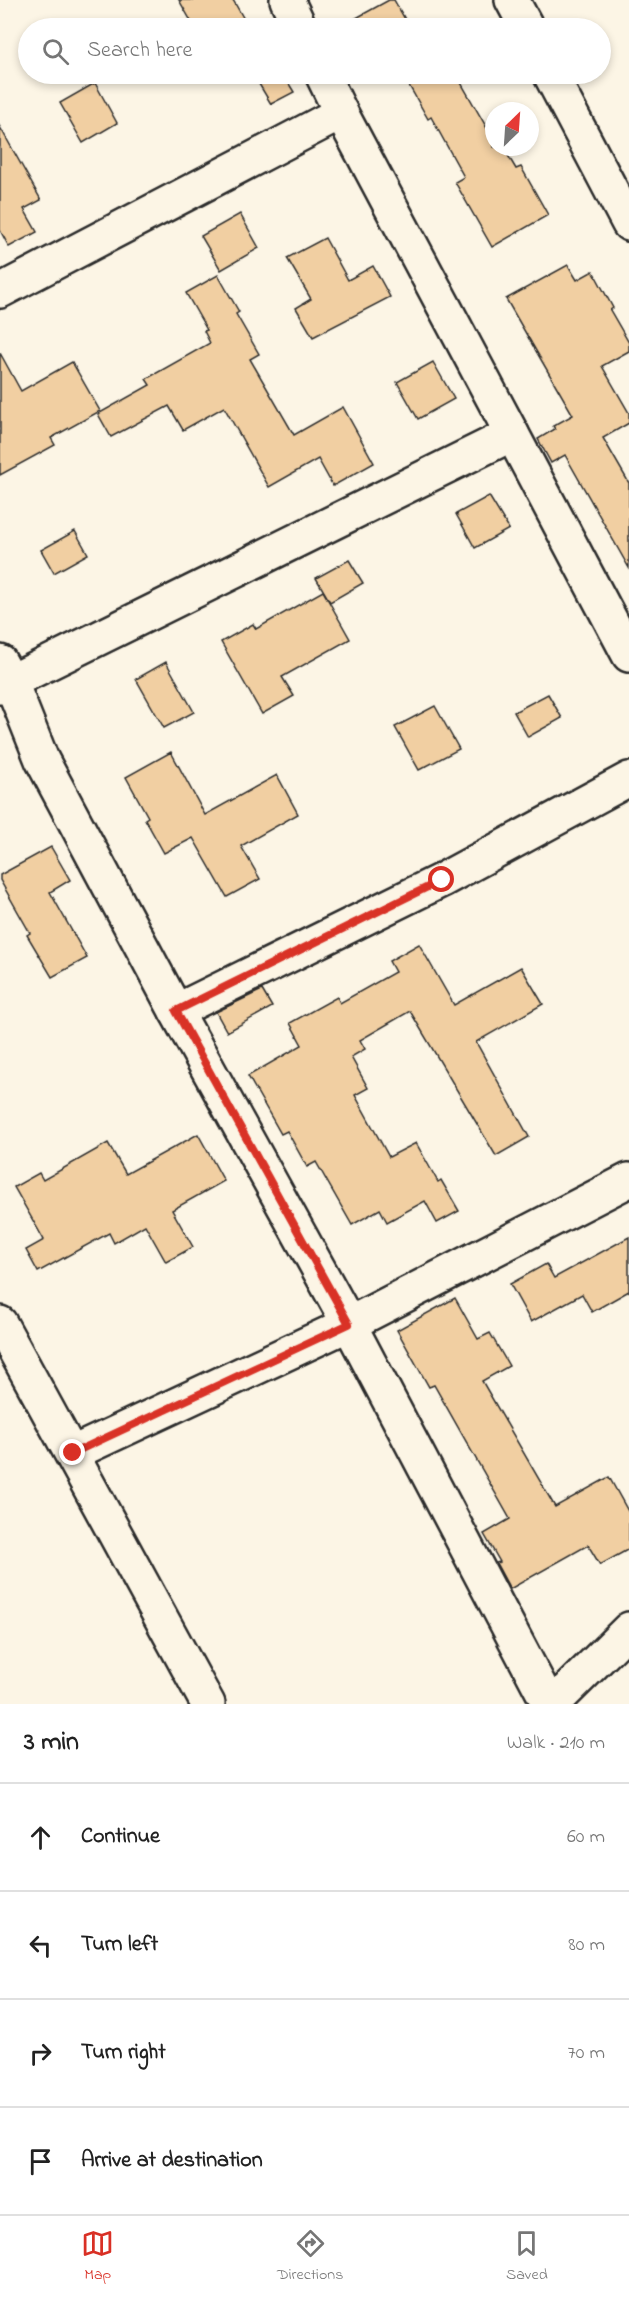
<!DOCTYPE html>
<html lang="en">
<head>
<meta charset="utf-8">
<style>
  body { margin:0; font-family:"Indie Flower",sans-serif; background:#f6f6f6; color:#222 }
  .compass { position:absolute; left:485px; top:102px; width:54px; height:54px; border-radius:50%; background:#fff; box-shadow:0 3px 9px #0003; rotate:25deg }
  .stop { position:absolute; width:18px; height:18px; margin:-14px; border:4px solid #d93025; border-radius:50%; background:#fff }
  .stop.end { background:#d93025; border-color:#fff; box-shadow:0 2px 6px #0008 }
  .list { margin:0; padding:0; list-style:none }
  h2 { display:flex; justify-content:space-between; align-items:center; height:78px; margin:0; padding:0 24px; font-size:26px }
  h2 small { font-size:20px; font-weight:400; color:#767676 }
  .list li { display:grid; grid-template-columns:39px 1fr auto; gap:18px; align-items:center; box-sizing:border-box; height:108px; padding:0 24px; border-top:2px solid #e0e0e0 }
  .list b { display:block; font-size:22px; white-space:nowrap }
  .list em { font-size:20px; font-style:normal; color:#767676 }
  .icon { flex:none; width:33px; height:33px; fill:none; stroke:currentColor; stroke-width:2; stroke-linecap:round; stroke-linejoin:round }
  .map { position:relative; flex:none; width:629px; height:1704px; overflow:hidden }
  .search { position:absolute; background:#fff; box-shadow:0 3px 9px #0003; left:18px; right:18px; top:18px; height:66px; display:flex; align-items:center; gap:15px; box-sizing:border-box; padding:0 21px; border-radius:33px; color:#767676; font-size:22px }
  .sheet { height:510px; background:#fff }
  nav { display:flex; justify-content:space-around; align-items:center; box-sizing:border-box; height:84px; border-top:2px solid #e0e0e0; background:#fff; font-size:16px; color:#767676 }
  nav a { display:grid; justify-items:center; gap:3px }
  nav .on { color:#d93025 }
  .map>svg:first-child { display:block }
  .building { fill:#f1cfa2; stroke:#2b2b2b; stroke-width:1.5 }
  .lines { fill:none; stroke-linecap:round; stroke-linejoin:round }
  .minor-casing { stroke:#2b2b2b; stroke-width:38 }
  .minor { stroke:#fcf5e5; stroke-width:33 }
  .route { stroke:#d93025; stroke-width:8 }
</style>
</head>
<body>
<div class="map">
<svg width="629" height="1704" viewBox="0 0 629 1704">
  <rect width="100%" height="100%" fill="#fcf5e5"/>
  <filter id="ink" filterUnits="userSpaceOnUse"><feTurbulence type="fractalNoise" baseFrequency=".0167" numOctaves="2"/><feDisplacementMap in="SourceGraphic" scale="12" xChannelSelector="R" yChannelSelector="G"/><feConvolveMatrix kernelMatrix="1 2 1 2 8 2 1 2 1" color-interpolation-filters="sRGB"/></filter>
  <g filter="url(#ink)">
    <g class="building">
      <polygon points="179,0 233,0 249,28 195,28"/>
      <polygon points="389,0 394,0 410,28 338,28"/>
      <polygon points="253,74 283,74 294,92 271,104"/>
      <polygon points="418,74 456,74 491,135 494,134 494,147 503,147 516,169 521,167 548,215 492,247 455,182 464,177 431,117 428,119 406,80"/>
      <polygon points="95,83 117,123 83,143 60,103"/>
      <polygon points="0,127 41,200 24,209 37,232 9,247 0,230"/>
      <polygon points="240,214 259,248 221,270 201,236"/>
      <polygon points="325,238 348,280 373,266 390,297 313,337 296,308 311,299 287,258"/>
      <polygon points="568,265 577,280 593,271 613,308 610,310 629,343 629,351 602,366 629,413 629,423 603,438 629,483 629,568 565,455 551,463 538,439 555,429 553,426 573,415 506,299"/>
      <polygon points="218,275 239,312 236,314 259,354 250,359 294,435 343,407 374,463 333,486 318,459 269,487 224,407 183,430 169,406 111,437 98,414 150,385 146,379 210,343 204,331 207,330 186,293"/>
      <polygon points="0,353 21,391 72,362 100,411 51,438 55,445 0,475"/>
      <polygon points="433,362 454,399 418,419 397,382"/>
      <polygon points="489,496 509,529 475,548 456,514"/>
      <polygon points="75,531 88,554 54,573 41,550"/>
      <polygon points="349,560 363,583 330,602 316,578"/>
      <polygon points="323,591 350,639 282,677 294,696 262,714 221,642 253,624 256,629"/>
      <polygon points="166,662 194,712 164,728 136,679"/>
      <polygon points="548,694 562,718 528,737 514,712"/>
      <polygon points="435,706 459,749 419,770 395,727"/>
      <polygon points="171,752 205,815 277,775 298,814 241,846 260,879 227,897 193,838 164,853 145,819 148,817 126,777"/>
      <polygon points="51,847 70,880 50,892 87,958 52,977 27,935 30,933 0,880 0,875"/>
      <polygon points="419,944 454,1005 521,967 543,1004 476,1042 529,1137 496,1156 410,1011 360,1040 365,1049 351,1057 368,1088 355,1095 389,1157 416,1143 438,1182 441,1180 459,1211 437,1223 425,1201 387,1222 380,1209 352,1225 316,1162 307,1167 287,1131 281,1134 248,1076 302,1045 290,1023 337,997 340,1003 395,972 389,961"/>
      <polygon points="262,990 272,1007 227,1032 216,1012"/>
      <polygon points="198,1134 224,1181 172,1210 193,1247 166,1262 145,1225 114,1243 109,1233 38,1272 26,1250 44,1240 14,1187 39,1173 43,1180 108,1143 126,1174"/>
      <polygon points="629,1237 629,1291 592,1312 582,1294 531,1322 510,1284 546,1264 554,1278"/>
      <polygon points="455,1298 478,1339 490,1333 509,1366 482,1381 555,1507 609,1477 629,1513 629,1549 600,1565 588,1545 510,1589 496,1563 500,1562 484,1534 510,1519 434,1385 429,1387 397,1330"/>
    </g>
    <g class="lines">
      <g class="minor-casing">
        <g id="minor">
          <polyline points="287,0 300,28"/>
          <polyline points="512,0 527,28"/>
          <polyline points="322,74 341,113 512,434"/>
          <polyline points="550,74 629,224"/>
          <polyline points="0,291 341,113"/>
          <polyline points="0,662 10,680 42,760 176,1011 349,1324 549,1704"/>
          <polyline points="0,687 512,434 629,655"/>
          <polyline points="176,1011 442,880 629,779"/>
          <polyline points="0,1323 208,1704"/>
          <polyline points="73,1453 349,1324 629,1180"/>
          <polyline points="553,1704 629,1629"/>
        </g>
      </g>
      <use href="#minor" class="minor"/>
    </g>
  </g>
  <g class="lines" filter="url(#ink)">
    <polyline class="route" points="73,1453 349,1324 176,1011 442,880"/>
  </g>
</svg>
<svg class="compass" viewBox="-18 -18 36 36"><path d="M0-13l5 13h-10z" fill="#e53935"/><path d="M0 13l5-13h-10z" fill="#767676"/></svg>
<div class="stop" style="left:442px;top:880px"></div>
<div class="stop end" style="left:73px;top:1453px"></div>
<div class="search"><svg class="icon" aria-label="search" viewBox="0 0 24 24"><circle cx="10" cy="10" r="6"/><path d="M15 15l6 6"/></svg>Search here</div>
</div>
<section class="sheet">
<h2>3 min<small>Walk · 210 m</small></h2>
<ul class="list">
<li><svg class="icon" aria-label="ahead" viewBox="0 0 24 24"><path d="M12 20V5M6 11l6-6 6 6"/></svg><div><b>Continue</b></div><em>60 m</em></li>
<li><svg class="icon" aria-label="left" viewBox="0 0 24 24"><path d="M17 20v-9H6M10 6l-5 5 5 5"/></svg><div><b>Turn left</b></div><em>80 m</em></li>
<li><svg class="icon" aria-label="right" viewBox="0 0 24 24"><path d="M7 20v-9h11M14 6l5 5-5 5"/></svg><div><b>Turn right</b></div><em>70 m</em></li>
<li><svg class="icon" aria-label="arrive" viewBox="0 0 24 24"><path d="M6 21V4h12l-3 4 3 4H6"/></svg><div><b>Arrive at destination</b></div></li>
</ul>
</section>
<nav>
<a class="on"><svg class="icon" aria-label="map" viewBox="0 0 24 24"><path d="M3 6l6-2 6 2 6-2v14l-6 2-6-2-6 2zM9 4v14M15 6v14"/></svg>Map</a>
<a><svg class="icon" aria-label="directions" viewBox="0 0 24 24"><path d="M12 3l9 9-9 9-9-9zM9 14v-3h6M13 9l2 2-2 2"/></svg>Directions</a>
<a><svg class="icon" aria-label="saved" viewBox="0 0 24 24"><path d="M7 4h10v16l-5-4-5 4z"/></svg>Saved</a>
</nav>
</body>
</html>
